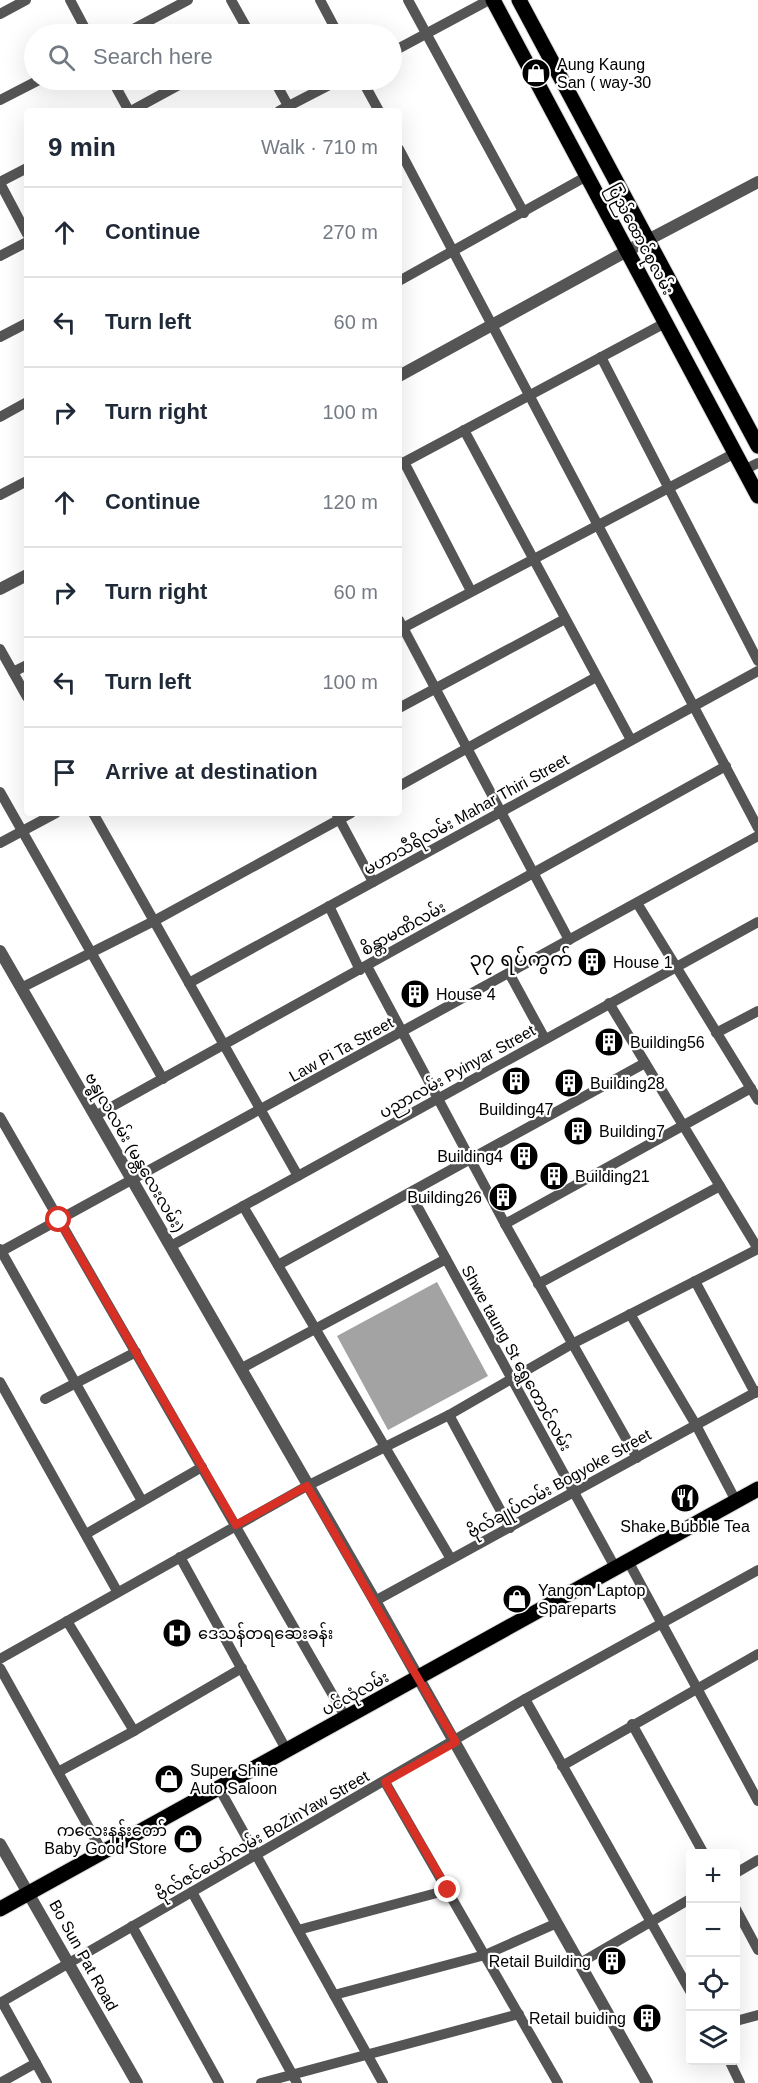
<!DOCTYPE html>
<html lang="en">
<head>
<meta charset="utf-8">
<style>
  body { margin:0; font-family:Helvetica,"Noto Sans Myanmar",sans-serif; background:#f2f2f3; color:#1f2937 }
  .controls { position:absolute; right:18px; bottom:18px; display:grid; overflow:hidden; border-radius:6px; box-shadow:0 6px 24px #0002 }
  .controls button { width:54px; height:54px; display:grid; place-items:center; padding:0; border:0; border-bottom:2px solid #e0e1e3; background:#fff; color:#1f2937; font:30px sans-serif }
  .stop { position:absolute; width:18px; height:18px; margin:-14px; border:4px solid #d93025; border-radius:50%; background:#fff }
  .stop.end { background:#d93025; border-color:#fff; box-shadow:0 2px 6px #0008 }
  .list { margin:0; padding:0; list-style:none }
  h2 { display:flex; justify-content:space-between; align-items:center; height:78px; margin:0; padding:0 24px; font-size:26px }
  h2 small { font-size:20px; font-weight:400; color:#747a83 }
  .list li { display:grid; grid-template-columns:39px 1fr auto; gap:18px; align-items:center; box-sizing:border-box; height:90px; padding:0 24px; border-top:2px solid #e0e1e3 }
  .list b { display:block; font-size:22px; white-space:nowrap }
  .list em { font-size:20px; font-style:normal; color:#747a83 }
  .icon { flex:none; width:33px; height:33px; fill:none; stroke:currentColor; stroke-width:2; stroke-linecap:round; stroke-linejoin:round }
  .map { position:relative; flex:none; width:758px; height:2083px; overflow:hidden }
  .search { position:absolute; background:#fff; box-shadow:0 6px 24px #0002; left:24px; top:24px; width:378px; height:66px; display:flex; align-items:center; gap:15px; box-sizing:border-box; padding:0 21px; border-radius:33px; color:#747a83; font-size:22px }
  .panel { position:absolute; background:#fff; box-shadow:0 6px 24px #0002; left:24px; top:108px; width:378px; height:708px; border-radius:6px }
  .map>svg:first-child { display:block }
  .water { fill:#a3a3a3 }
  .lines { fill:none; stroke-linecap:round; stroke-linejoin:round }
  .primary-casing { stroke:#dbdbdb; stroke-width:17 }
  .minor { stroke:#555; stroke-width:10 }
  .tertiary { stroke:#555; stroke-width:12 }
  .primary { stroke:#000; stroke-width:15 }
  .route { stroke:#d93025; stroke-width:8 }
  .labels { text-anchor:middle; stroke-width:4.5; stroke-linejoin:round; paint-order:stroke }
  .poi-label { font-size:16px; fill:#000; stroke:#fff; text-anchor:start }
  .street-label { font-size:16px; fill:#000; stroke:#fff }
  .quarter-label { font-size:20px; fill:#000; stroke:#fff }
</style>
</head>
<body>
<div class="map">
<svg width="758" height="2083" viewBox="0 0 758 2083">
  <rect width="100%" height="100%" fill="#fff"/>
  <polygon class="water" points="437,1282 488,1376 388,1430 337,1336"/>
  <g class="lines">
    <g class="primary-casing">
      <g id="primary">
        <polyline points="493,0 758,496"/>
        <polyline points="519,0 758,446"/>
        <polyline points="0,1909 758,1489"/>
      </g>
    </g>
    <g class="minor">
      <polyline points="70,0 88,34"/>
      <polyline points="231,0 250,34"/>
      <polyline points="320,0 338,34"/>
      <polyline points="408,0 524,213"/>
      <polyline points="0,14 26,0"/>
      <polyline points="124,34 188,0"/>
      <polyline points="392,52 489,0"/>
      <polyline points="112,80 129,111"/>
      <polyline points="274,80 291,111"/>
      <polyline points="362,80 379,111"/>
      <polyline points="0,100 39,80"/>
      <polyline points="131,111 188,80"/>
      <polyline points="279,111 339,80"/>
      <polyline points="399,149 758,828"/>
      <polyline points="0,182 27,168"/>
      <polyline points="0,183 27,234"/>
      <polyline points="0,256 27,242"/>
      <polyline points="399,281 587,176"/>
      <polyline points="0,337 27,323"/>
      <polyline points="601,357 758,661"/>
      <polyline points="0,417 27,402"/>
      <polyline points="464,430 631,740"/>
      <polyline points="404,462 471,591"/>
      <polyline points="399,465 665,323"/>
      <polyline points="744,470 758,463"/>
      <polyline points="0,495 27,481"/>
      <polyline points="399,620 569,940"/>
      <polyline points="399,630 735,453"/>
      <polyline points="0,649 27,697"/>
      <polyline points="13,672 27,665"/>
      <polyline points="399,708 565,619"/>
      <polyline points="399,786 596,677"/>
      <polyline points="0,792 163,1079"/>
      <polyline points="93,813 298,1176"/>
      <polyline points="336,813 373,882"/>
      <polyline points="0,843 56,813"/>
      <polyline points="637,903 758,1100"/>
      <polyline points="329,906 360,970"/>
      <polyline points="367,966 505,1224 637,1458"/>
      <polyline points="509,973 545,1039"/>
      <polyline points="189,983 758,671"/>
      <polyline points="21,988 154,921 351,813"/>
      <polyline points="609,1003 758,1249"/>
      <polyline points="716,1033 758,1011"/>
      <polyline points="95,1116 726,766"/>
      <polyline points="0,1117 346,1718"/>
      <polyline points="410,1193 616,1569"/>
      <polyline points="243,1206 451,1559"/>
      <polyline points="505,1224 751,1088"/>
      <polyline points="171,1246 758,922"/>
      <polyline points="0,1249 142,1501"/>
      <polyline points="0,1252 758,836"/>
      <polyline points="278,1265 645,1063"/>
      <polyline points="695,1281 755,1393"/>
      <polyline points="538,1284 720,1186"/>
      <polyline points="630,1314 696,1425 736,1501"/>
      <polyline points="242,1368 446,1259"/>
      <polyline points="0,1382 117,1591"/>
      <polyline points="45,1399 136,1352"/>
      <polyline points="449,1415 510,1528"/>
      <polyline points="86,1534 202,1467"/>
      <polyline points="180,1557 287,1751"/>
      <polyline points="628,1561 758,1801"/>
      <polyline points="375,1601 758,1391"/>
      <polyline points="67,1621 134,1731 242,1668"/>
      <polyline points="0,1659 307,1486 449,1415 572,1344 758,1249"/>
      <polyline points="0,1668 103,1853"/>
      <polyline points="525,1699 690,1991"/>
      <polyline points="632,1724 704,1854"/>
      <polyline points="562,1766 758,1654"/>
      <polyline points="58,1772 134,1731"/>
      <polyline points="385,1782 558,2083"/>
      <polyline points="219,1788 383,2083"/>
      <polyline points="736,1873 758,1860"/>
      <polyline points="192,1892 297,2083"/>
      <polyline points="736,1909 758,1950"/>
      <polyline points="132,1926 219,2083"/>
      <polyline points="298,1930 448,1890"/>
      <polyline points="580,1963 690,1899"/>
      <polyline points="334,1995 485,1955 557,1923"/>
      <polyline points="2,2002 47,2083"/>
      <polyline points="0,2003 525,1699 758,1570"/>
      <polyline points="736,2021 758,2015"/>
      <polyline points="729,2060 740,2083"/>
      <polyline points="0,2083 36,2063"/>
      <polyline points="261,2083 519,2014"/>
    </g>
    <g class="tertiary">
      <polyline points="399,376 627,251 758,182"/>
      <polyline points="0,589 27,575"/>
      <polyline points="0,951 375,1601 647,2083"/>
      <polyline points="0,1844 137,2083"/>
    </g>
    <use href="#primary" class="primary"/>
  </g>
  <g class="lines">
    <path class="route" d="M 59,1220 L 236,1525 L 307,1486 C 357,1571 404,1657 456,1742 L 385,1782 L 448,1890"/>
  </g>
  <defs>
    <g id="shop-disc" transform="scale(1.5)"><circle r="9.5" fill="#000" stroke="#fff"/><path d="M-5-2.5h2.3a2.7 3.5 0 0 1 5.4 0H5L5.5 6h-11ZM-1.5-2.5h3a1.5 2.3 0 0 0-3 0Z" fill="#fff"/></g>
    <g id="building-disc" transform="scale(1.5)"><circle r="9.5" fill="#000" stroke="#fff"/><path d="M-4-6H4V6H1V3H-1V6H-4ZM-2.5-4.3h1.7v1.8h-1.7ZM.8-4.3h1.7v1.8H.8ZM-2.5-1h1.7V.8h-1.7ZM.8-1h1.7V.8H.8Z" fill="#fff"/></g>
    <g id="restaurant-disc" transform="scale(1.5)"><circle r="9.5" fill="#000" stroke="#fff"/><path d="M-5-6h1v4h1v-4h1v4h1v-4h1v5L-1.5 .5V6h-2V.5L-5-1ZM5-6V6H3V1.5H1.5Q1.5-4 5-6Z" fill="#fff"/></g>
    <g id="hospital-disc" transform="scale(1.5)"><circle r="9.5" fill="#000" stroke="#fff"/><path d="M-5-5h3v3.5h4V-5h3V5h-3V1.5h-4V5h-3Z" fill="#fff"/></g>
  </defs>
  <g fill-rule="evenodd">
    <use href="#shop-disc" x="536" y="73"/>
    <use href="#building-disc" x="592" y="962"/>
    <use href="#building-disc" x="415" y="994"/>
    <use href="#building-disc" x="609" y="1042"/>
    <use href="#building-disc" x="516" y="1081"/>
    <use href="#building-disc" x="569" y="1083"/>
    <use href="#building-disc" x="578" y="1131"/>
    <use href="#building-disc" x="524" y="1156"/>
    <use href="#building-disc" x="554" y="1176"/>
    <use href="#building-disc" x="503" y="1197"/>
    <use href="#restaurant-disc" x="685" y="1498"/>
    <use href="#shop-disc" x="517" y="1599"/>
    <use href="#hospital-disc" x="177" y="1633"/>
    <use href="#shop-disc" x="169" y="1779"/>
    <use href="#shop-disc" x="188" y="1839"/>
    <use href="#building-disc" x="612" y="1961"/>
    <use href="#building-disc" x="647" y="2018"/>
  </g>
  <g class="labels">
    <g class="poi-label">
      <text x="557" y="70">Aung Kaung<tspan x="557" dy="18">San ( way-30</tspan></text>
      <text x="613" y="968">House 1</text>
      <text x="436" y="1000">House 4</text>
      <text x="630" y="1048">Building56</text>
      <text x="590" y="1089">Building28</text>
      <text x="516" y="1115" text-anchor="middle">Building47</text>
      <text x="599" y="1137">Building7</text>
      <text x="503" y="1162" text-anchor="end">Building4</text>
      <text x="575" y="1182">Building21</text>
      <text x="482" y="1203" text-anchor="end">Building26</text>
      <text x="685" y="1532" text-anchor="middle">Shake Bubble Tea</text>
      <text x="538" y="1596">Yangon Laptop<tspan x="538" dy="18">Spareparts</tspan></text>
      <text x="198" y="1639">ဒေသန်တရဆေးခန်း</text>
      <text x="190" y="1776">Super Shine<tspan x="190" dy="18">Auto Saloon</tspan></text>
      <text x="167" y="1836" text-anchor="end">ကလေးနန်းတော်<tspan x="167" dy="18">Baby Good Store</tspan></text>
      <text x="591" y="1967" text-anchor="end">Retail Building</text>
      <text x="626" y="2024" text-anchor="end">Retail buiding</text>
    </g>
    <g class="street-label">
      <text transform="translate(641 239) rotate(62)" y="6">ပြည်ထောင်စုလမ်း</text>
      <text transform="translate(466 814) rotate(-29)" y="6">မဟာသီရိလမ်း Mahar Thiri Street</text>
      <text transform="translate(403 928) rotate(-29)" y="6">စိန္တာမဏိလမ်း</text>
      <text transform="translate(341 1049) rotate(-29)" y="6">Law Pi Ta Street</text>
      <text transform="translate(457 1071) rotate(-29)" y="6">ပညာလမ်း Pyinyar Street</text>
      <text transform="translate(135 1152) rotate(60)" y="6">ဗန္ဓုလလမ်း (မန္တလေးလမ်း)</text>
      <text transform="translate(517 1358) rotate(61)" y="6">Shwe taung St ရွှေတောင်လမ်း</text>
      <text transform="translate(559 1483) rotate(-29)" y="6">ဗိုလ်ချုပ်လမ်း Bogyoke Street</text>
      <text transform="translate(355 1693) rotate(-29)" y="6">ပင်လုံလမ်း</text>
      <text transform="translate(262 1835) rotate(-30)" y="6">ဗိုလ်ဇင်ယော်လမ်း BoZinYaw Street</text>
      <text transform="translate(84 1955) rotate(61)" y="6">Bo Sun Pat Road</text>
    </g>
    <g class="quarter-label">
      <text x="521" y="966">၃၇ ရပ်ကွက်</text>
    </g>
  </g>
</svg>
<div class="controls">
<button>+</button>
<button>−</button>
<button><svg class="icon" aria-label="locate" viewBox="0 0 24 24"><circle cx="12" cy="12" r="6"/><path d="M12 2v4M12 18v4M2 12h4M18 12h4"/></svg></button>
<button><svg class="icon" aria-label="layers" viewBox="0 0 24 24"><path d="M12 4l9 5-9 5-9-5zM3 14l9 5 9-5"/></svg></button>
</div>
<div class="stop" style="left:59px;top:1220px"></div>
<div class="stop end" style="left:448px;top:1890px"></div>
<div class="search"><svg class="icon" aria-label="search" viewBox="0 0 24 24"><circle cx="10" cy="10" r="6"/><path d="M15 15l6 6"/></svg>Search here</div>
<section class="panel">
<h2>9 min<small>Walk · 710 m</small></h2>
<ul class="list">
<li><svg class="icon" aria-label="ahead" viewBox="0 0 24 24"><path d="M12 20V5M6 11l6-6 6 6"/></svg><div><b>Continue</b></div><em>270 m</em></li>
<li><svg class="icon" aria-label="left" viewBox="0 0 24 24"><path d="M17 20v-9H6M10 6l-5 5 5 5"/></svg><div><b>Turn left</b></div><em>60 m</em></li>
<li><svg class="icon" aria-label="right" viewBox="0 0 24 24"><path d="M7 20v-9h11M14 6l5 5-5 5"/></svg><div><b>Turn right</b></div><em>100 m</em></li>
<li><svg class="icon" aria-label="ahead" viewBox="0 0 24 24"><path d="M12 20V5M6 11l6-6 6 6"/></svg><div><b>Continue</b></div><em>120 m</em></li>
<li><svg class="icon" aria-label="right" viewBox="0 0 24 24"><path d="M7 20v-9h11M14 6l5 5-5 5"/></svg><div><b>Turn right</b></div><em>60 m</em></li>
<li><svg class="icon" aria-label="left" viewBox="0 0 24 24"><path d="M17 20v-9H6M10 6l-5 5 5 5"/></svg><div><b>Turn left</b></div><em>100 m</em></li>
<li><svg class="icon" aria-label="arrive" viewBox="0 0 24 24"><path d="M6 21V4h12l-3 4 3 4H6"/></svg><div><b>Arrive at destination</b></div></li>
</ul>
</section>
</div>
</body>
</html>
